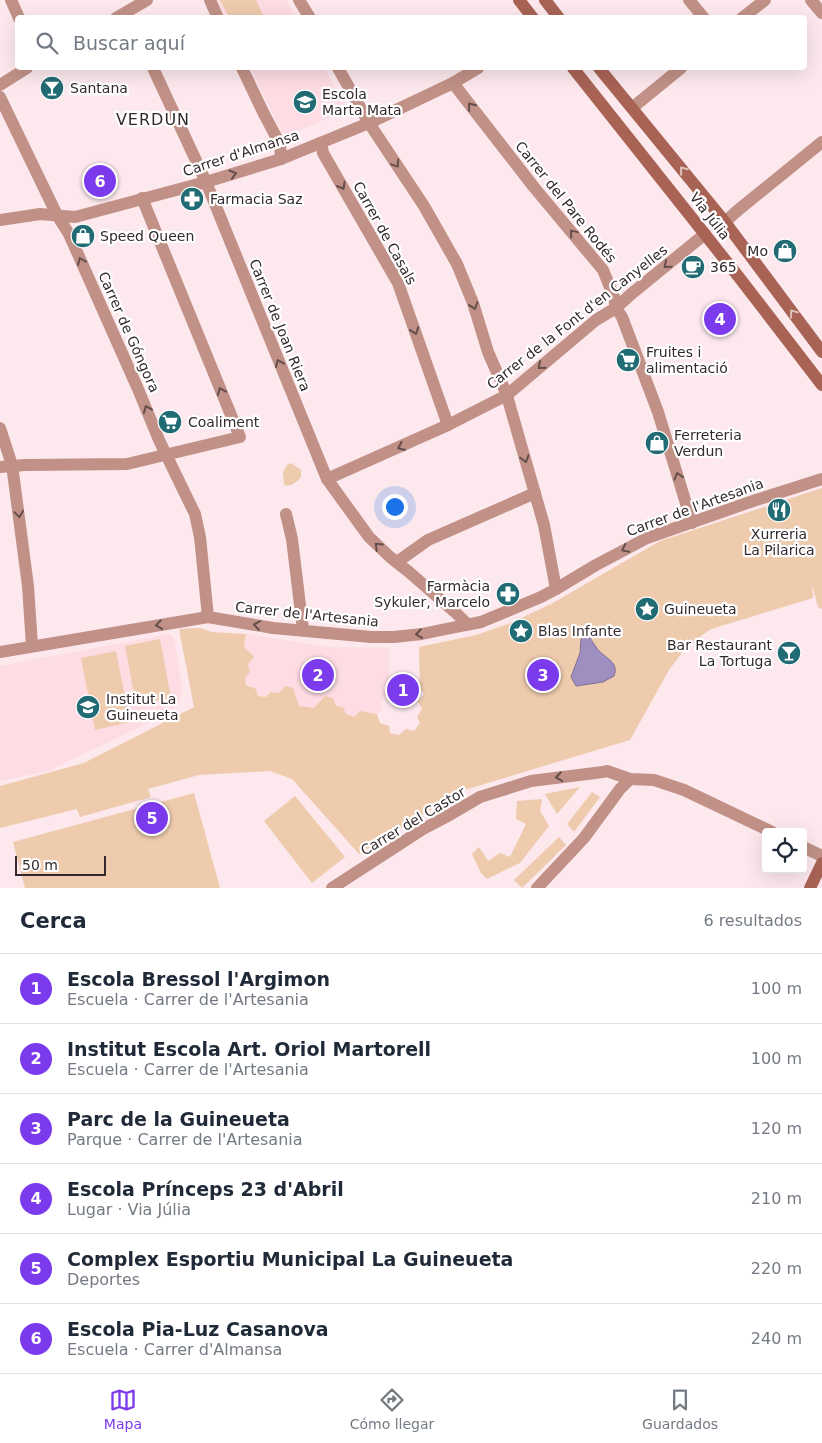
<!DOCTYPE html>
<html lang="es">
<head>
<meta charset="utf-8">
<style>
  body { margin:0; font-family:"DejaVu Sans",sans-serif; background:#f2f2f3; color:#1f2937 }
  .controls { position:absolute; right:15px; bottom:15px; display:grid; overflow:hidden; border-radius:5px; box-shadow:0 5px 20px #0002 }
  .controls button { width:45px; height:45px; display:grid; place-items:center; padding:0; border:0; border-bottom:1px solid #e0e1e3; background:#fff; color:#1f2937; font:25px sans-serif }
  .scale { position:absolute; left:15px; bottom:12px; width:91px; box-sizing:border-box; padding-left:5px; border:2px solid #342a2d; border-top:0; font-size:14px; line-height:18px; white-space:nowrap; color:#342a2d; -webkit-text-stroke:4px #fff; paint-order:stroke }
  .you { position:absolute; left:394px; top:506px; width:18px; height:18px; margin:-12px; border:4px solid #fff; border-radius:50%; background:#1a73e8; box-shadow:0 0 0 8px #1a73e833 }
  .badge { display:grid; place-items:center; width:32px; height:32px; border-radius:50%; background:#7c3aed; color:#fff; font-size:16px; font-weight:700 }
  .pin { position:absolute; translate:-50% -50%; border:2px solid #fff; box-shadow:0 1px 5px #0006 }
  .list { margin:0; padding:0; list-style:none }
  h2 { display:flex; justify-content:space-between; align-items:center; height:65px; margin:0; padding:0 20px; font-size:21px }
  h2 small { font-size:16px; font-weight:400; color:#747a83 }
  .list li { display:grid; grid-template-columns:32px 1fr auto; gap:15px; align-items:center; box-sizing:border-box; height:70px; padding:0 20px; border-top:1px solid #e0e1e3 }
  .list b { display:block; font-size:19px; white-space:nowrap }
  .list p { margin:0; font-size:16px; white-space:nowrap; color:#747a83 }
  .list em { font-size:16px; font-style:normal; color:#747a83 }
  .icon { flex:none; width:28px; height:28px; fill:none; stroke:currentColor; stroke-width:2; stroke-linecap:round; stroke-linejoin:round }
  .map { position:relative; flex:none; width:822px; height:888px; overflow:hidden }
  .search { position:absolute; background:#fff; box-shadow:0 5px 20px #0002; left:15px; right:15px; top:15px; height:55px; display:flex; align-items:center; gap:12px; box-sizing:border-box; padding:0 18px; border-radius:5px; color:#747a83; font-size:19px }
  .sheet { height:485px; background:#fff }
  nav { display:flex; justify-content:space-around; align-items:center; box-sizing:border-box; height:70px; border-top:1px solid #e0e1e3; background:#fff; font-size:14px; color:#747a83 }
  nav a { display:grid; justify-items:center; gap:2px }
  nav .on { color:#7c3aed }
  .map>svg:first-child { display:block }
  .built { fill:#fedce4 }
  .green { fill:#eecbad }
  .water { fill:#9f8ec0; stroke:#7f7094 }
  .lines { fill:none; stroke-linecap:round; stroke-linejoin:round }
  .street { stroke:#c19187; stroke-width:12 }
  .secondary { stroke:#a86355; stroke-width:12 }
  .oneway { stroke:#654e4c }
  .oneway2 { stroke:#dcc1bb }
  .labels { text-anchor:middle; stroke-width:4.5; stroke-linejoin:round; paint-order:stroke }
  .poi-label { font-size:14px; fill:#342a2d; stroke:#fff; text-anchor:start }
  .street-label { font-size:14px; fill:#342a2d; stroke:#fff }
  .quarter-label { font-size:16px; letter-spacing:1px; fill:#342a2d; stroke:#fff }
</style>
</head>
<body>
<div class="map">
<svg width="822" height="888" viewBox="0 0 822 888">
  <rect width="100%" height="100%" fill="#fce8ed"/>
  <g class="built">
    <polygon points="217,0 286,0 296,17 226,17"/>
    <polygon points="250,68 324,68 349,110 284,136"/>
    <polygon points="169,634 174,638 182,686 180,700 171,712 48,771 0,781 0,666"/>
    <polygon points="246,634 330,647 389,648 389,681 382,687 386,694 380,701 383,708 377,714 360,711 354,717 346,714 298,706 293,688 266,697 257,696 246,686 245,678 250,672 244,647"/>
  </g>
  <g class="green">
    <polygon points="220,0 256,0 263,15 258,17 229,17"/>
    <path d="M 291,463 L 301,470 L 301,477 C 296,483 291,487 284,485 L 283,472 L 287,465 Z"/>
    <polygon points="822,488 822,609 818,607 812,585 813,598 711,629 687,646 669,670 630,740 461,791 359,854 292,779 270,771 199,775 148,789 151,797 80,817 77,809 0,828 0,786 84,763 194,707 179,629 200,628 212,632 246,634 244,647 254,657 248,664 250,672 245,678 246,686 255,688 258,696 266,697 271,692 279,693 285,686 293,688 299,706 314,708 325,696 333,698 336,706 343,707 346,714 354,717 360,711 377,714 380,723 389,726 390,733 399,735 406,729 414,731 420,723 417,717 422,709 418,702 424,694 420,687 419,647 476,635 508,624 551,604 660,541"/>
    <polygon points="160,639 171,698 136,704 125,646"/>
    <polygon points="116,651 130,722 95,730 81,658"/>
    <polygon points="580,787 557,814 545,794"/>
    <polygon points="592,792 600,797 574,832 567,824"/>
    <polygon points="194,793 220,888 25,888 13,842"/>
    <polygon points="295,796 345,857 312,883 264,821"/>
    <polygon points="542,799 540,811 549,826 520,863 487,879 481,873 472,854 479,847 488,861 500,853 510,857 526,824 516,819 517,801"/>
    <polygon points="559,837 566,845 522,888 514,880"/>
  </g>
  <path class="water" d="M 588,633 C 590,638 593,643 596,647 C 603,658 620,661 614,676 L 603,682 L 576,686 L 571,677 L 580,653 L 581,639 Z"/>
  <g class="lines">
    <g class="street">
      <polyline points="11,0 19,18"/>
      <polyline points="210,0 218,18"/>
      <polyline points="299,0 310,18"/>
      <polyline points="689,0 704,18"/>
      <polyline points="811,0 822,13"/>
      <polyline points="116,18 147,0"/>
      <polyline points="742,18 765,0"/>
      <polyline points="153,68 206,182 327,479 369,537 390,557 409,572 456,613 467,624"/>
      <polyline points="242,68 264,114 280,144 281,159"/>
      <polyline points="338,68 369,123 424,206 457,264 473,303 488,352 507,395 509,403 544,525 556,589"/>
      <polyline points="453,83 533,186 603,270 614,297 616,308 622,317 658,412 692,523"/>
      <polyline points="0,85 27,68"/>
      <polyline points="0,97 57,215 69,234 138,389 159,440 195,514 200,537 208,617"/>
      <polyline points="632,108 681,68"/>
      <polyline points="321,143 323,153 398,283 448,425"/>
      <polyline points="0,220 40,214 75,217 206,182 281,159 369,123 453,83 478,68"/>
      <polyline points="725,222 737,211 822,142"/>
      <polyline points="0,428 12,465 28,586 32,646"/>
      <polyline points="0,467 25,465 127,464 240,437 142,198"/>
      <polyline points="327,479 448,425 507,395 596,320 616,308 630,295 705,234"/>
      <polyline points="286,514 292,539 303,630"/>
      <polyline points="397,562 428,540 535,493"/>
      <polyline points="0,652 208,617 273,628 371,637 394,637 422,634 446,629 481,622 541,597 556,589 596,565 647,538 753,501 822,479"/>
      <polyline points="803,847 822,856"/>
      <polyline points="332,888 423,829 446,817 480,797 531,781 603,772 607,771 630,779 654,780 684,790 772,832"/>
      <polyline points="537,888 584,838 620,789 630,779"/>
    </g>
    <g class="secondary">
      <polyline points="519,0 533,18"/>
      <polyline points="545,0 559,18"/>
      <polyline points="573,68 738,276 822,385"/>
      <polyline points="599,68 725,222 822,352"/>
      <polyline points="810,888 822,863"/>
    </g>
  </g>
  <defs><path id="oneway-chevron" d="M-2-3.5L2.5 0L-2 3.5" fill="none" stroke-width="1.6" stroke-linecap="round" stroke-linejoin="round" transform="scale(1.25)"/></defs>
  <g class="oneway">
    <use href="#oneway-chevron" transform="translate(471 106) rotate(-128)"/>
    <use href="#oneway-chevron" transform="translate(396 164) rotate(56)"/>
    <use href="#oneway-chevron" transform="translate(233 174) rotate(-17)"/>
    <use href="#oneway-chevron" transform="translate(342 186) rotate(60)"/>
    <use href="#oneway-chevron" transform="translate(573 233) rotate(-130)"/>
    <use href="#oneway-chevron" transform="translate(81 261) rotate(-113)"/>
    <use href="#oneway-chevron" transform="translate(667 265) rotate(141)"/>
    <use href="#oneway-chevron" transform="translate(474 306) rotate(71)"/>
    <use href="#oneway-chevron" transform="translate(415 331) rotate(70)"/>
    <use href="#oneway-chevron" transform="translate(279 363) rotate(-112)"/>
    <use href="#oneway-chevron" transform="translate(541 366) rotate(140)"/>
    <use href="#oneway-chevron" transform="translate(221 391) rotate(-112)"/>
    <use href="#oneway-chevron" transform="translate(147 409) rotate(-112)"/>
    <use href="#oneway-chevron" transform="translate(401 447) rotate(156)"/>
    <use href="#oneway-chevron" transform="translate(525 459) rotate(74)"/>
    <use href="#oneway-chevron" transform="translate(678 476) rotate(-107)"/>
    <use href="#oneway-chevron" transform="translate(19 514) rotate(82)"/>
    <use href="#oneway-chevron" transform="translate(378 546) rotate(-136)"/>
    <use href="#oneway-chevron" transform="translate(625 549) rotate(154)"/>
    <use href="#oneway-chevron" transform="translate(159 625) rotate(171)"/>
    <use href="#oneway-chevron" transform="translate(257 625) rotate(-171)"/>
    <use href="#oneway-chevron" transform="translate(419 634) rotate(172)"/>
    <use href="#oneway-chevron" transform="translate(559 777) rotate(172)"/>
  </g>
  <g class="oneway2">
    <use href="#oneway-chevron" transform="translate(683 170) rotate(-129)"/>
    <use href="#oneway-chevron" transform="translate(793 313) rotate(-127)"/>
  </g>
  <defs>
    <g id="bar-disc" transform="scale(1.25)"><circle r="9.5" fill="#216b75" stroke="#fff"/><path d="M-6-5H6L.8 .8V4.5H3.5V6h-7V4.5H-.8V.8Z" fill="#fff"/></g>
    <g id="school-disc" transform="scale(1.25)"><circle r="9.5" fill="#216b75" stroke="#fff"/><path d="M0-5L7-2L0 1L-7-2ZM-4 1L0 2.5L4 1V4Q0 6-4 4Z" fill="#fff"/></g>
    <g id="pharmacy-disc" transform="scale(1.25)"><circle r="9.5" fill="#216b75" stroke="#fff"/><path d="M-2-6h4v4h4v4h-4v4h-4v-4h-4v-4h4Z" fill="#fff"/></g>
    <g id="shop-disc" transform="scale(1.25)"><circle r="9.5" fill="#216b75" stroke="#fff"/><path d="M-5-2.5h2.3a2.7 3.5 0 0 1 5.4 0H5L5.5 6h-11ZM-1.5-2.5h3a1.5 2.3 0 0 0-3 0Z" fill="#fff"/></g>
    <g id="cafe-disc" transform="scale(1.25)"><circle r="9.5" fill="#216b75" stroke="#fff"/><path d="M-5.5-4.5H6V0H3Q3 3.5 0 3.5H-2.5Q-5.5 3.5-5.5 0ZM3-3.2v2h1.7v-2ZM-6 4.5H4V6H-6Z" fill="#fff"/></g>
    <g id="supermarket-disc" transform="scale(1.25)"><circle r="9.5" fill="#216b75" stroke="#fff"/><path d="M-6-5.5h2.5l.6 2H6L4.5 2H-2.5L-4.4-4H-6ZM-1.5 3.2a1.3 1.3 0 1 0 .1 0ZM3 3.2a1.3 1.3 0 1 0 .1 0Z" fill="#fff"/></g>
    <g id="restaurant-disc" transform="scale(1.25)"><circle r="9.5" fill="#216b75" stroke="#fff"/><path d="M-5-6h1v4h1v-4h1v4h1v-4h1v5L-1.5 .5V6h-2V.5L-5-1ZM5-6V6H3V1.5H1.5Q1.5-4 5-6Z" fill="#fff"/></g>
    <g id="sight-disc" transform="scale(1.25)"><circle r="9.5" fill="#216b75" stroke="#fff"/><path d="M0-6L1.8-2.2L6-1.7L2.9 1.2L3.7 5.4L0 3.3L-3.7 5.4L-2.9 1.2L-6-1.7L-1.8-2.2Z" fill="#fff"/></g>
  </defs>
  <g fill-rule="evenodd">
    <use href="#bar-disc" x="52" y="88"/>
    <use href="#school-disc" x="305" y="102"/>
    <use href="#pharmacy-disc" x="192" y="199"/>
    <use href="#shop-disc" x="83" y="236"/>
    <use href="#shop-disc" x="785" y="251"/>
    <use href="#cafe-disc" x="693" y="267"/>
    <use href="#supermarket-disc" x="628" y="360"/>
    <use href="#supermarket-disc" x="170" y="422"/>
    <use href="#shop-disc" x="657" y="443"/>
    <use href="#restaurant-disc" x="779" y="510"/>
    <use href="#pharmacy-disc" x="508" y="594"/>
    <use href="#sight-disc" x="647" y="609"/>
    <use href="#sight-disc" x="521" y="631"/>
    <use href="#bar-disc" x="789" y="653"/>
    <use href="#school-disc" x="88" y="707"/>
  </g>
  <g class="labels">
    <g class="poi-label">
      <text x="70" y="93">Santana</text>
      <text x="322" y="99">Escola<tspan x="322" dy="16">Marta Mata</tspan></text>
      <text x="210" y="204">Farmacia Saz</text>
      <text x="100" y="241">Speed Queen</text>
      <text x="768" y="256" text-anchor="end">Mo</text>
      <text x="710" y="272">365</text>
      <text x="646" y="357">Fruites i<tspan x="646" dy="16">alimentació</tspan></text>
      <text x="188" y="427">Coaliment</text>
      <text x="674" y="440">Ferreteria<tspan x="674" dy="16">Verdun</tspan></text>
      <text x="779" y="539" text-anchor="middle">Xurreria<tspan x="779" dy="16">La Pilarica</tspan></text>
      <text x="490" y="591" text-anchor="end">Farmàcia<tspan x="490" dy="16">Sykuler, Marcelo</tspan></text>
      <text x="664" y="614">Guineueta</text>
      <text x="538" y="636">Blas Infante</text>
      <text x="772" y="650" text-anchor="end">Bar Restaurant<tspan x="772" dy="16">La Tortuga</tspan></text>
      <text x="106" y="704">Institut La<tspan x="106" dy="16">Guineueta</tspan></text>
    </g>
    <g class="street-label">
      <text transform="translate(241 153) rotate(-18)" y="5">Carrer d'Almansa</text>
      <text transform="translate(566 202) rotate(51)" y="5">Carrer del Pare Rodés</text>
      <text transform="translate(710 216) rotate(52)" y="5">Via Júlia</text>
      <text transform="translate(385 233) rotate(61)" y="5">Carrer de Casals</text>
      <text transform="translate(577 317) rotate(-38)" y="5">Carrer de la Font d'en Canyelles</text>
      <text transform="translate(280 325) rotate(68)" y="5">Carrer de Joan Riera</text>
      <text transform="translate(129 332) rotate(66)" y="5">Carrer de Góngora</text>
      <text transform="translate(695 507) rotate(-20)" y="5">Carrer de l'Artesania</text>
      <text transform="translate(307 614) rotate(6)" y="5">Carrer de l'Artesania</text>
      <text transform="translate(413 821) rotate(-31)" y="5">Carrer del Castor</text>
    </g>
    <g class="quarter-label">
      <text x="153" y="125">VERDUN</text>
    </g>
  </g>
</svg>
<div class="controls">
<button><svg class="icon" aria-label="locate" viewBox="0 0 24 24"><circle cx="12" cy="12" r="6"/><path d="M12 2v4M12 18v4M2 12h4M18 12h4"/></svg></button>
</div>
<div class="scale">50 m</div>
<div class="you"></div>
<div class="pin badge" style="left:403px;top:690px">1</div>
<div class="pin badge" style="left:318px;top:675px">2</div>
<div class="pin badge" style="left:543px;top:675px">3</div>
<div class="pin badge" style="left:720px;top:319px">4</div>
<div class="pin badge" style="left:152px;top:818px">5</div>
<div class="pin badge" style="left:100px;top:181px">6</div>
<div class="search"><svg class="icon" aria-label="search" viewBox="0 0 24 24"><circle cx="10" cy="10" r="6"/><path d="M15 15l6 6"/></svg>Buscar aquí</div>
</div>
<section class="sheet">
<h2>Cerca<small>6 resultados</small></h2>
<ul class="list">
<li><span class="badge">1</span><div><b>Escola Bressol l'Argimon</b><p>Escuela · Carrer de l'Artesania</p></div><em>100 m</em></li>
<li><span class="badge">2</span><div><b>Institut Escola Art. Oriol Martorell</b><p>Escuela · Carrer de l'Artesania</p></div><em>100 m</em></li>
<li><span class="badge">3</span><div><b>Parc de la Guineueta</b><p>Parque · Carrer de l'Artesania</p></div><em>120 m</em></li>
<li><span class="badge">4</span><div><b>Escola Prínceps 23 d'Abril</b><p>Lugar · Via Júlia</p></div><em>210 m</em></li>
<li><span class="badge">5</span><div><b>Complex Esportiu Municipal La Guineueta</b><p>Deportes</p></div><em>220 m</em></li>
<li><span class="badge">6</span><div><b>Escola Pia-Luz Casanova</b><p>Escuela · Carrer d'Almansa</p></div><em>240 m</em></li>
</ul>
</section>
<nav>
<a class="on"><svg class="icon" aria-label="map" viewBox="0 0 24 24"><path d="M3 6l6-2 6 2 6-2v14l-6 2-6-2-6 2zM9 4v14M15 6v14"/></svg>Mapa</a>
<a><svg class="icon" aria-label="directions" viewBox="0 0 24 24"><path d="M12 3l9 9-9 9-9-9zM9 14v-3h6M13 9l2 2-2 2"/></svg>Cómo llegar</a>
<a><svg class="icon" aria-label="saved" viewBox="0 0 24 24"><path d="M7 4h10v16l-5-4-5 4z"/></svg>Guardados</a>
</nav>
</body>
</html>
